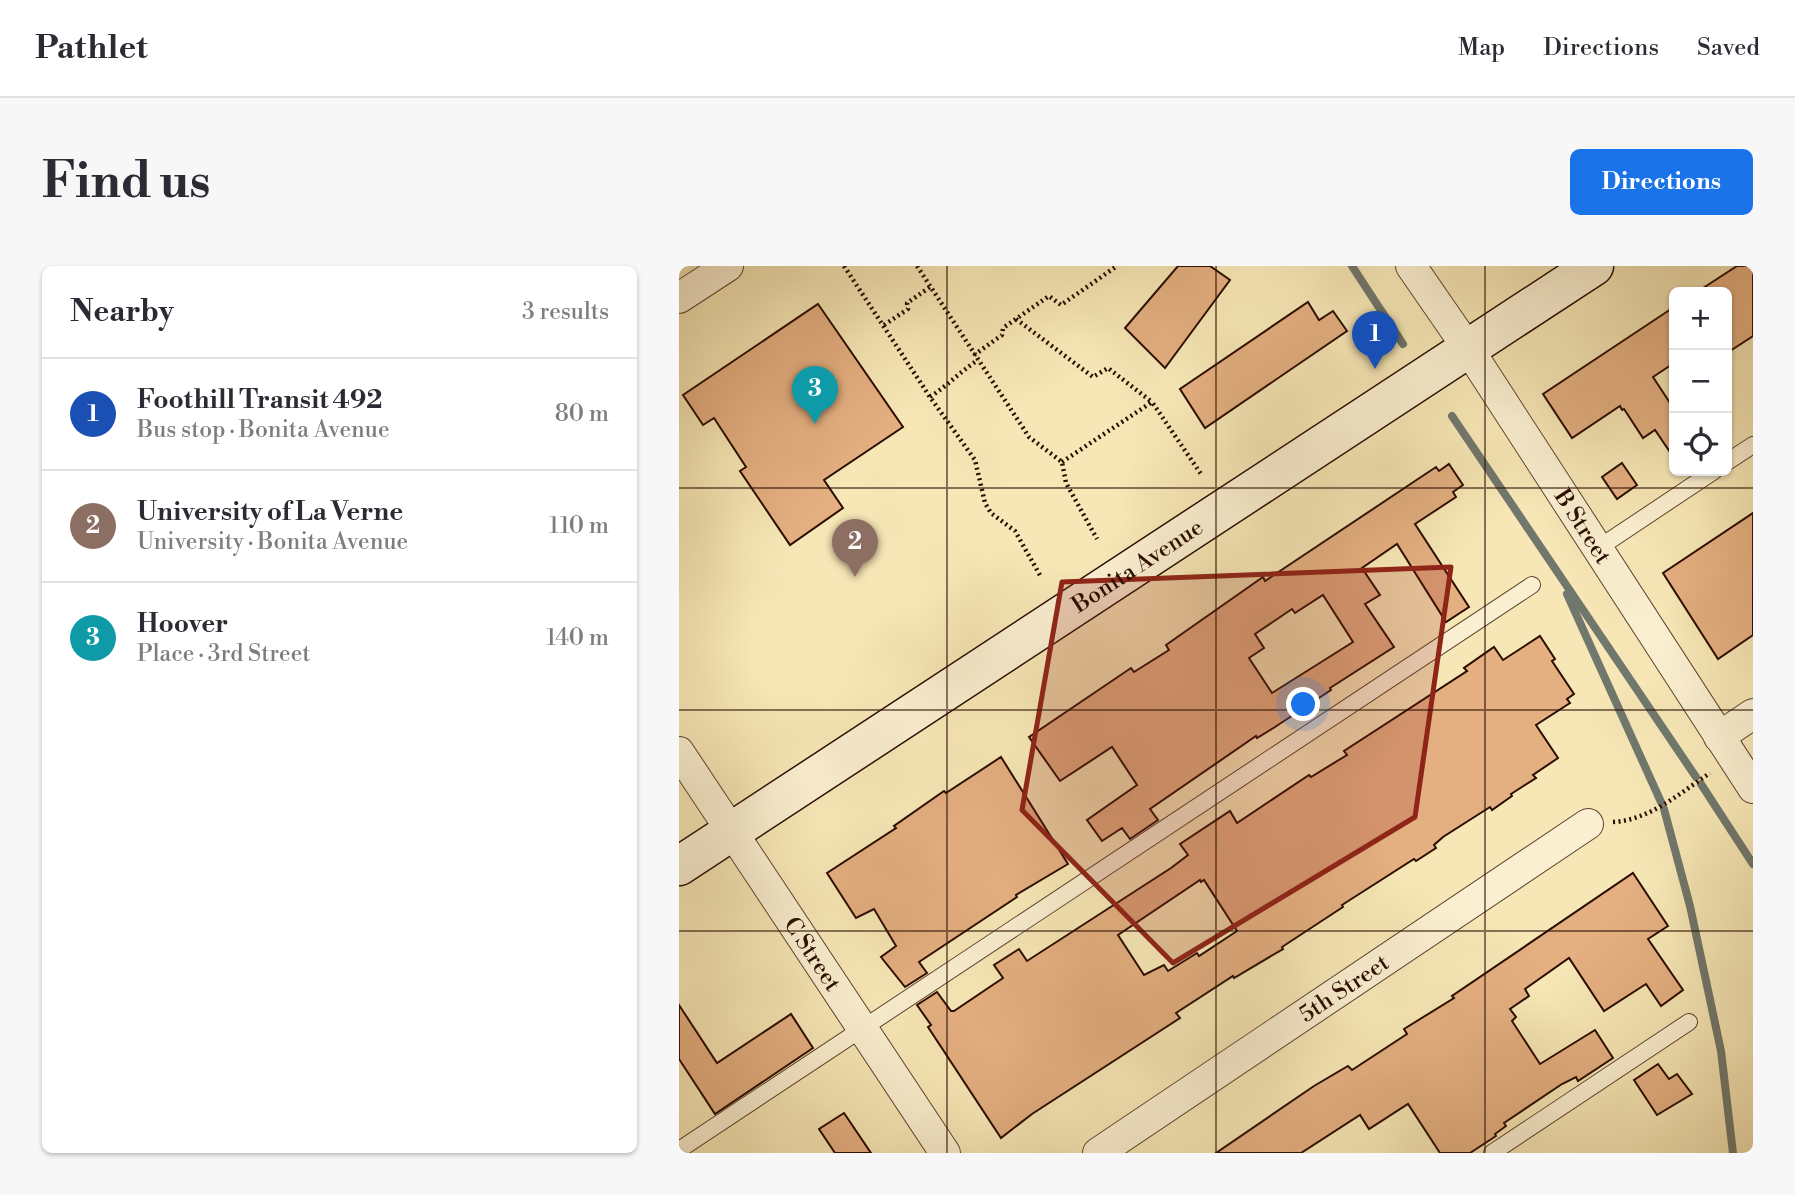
<!DOCTYPE html>
<html lang="en">
<head>
<meta charset="utf-8">
<style>
  body { margin:0; font-family:"Libre Bodoni",serif; background:#f7f7f7; color:#2b2b33 }
  .controls { position:absolute; right:21px; top:21px; display:grid; overflow:hidden; border-radius:10px; box-shadow:0 2px 5px #0004 }
  .controls button { width:63px; height:63px; display:grid; place-items:center; padding:0; border:0; border-bottom:2px solid #e1e1e2; background:#fff; color:#2b2b33; font:35px sans-serif }
  .you { position:absolute; left:625px; top:439px; width:24px; height:24px; margin:-18px; border:5px solid #fff; border-radius:50%; background:#1a73e8; box-shadow:0 0 0 10px #1a73e833 }
  .badge { display:grid; place-items:center; width:46px; height:46px; border-radius:50%; background:#1a73e8; color:#fff; font-size:23px; font-weight:700 }
  .pin { position:absolute; translate:-50% -58px; filter:drop-shadow(0 2px 4px #0008) }
  .pin::after { content:''; position:absolute; top:37px; width:24px; height:21px; background:inherit; clip-path:polygon(0 0,100% 0,50% 100%) }
  .list { margin:0; padding:0; list-style:none }
  h2 { display:flex; justify-content:space-between; align-items:center; height:91px; margin:0; padding:0 28px; font-size:30px }
  h2 small { font-size:23px; font-weight:400; color:#7c7c81 }
  .list li { display:grid; grid-template-columns:46px 1fr auto; gap:21px; align-items:center; box-sizing:border-box; height:112px; padding:0 28px; border-top:2px solid #e1e1e2 }
  .list b { display:block; font-size:26px; white-space:nowrap }
  .list p { margin:0; font-size:23px; white-space:nowrap; color:#7c7c81 }
  .list em { font-size:23px; font-style:normal; color:#7c7c81 }
  .icon { flex:none; width:38px; height:38px; fill:none; stroke:currentColor; stroke-width:2; stroke-linecap:round; stroke-linejoin:round }
  .map { position:relative; flex:none; width:1074px; height:887px; overflow:hidden; border-radius:10px }
  header { display:flex; align-items:center; gap:42px; box-sizing:border-box; height:98px; padding:0 35px; background:#fff; border-bottom:2px solid #e1e1e2 }
  header strong { font-size:33px }
  nav { display:flex; gap:38px; margin-inline-start:auto; font-size:24px }
  .intro { display:flex; align-items:center; justify-content:space-between; box-sizing:border-box; height:168px; padding:0 42px }
  h1 { margin:0; font-size:49px }
  .button { padding:18px 32px; border-radius:10px; background:#1a73e8; color:#fff; font-size:24px; font-weight:700 }
  main { display:flex; gap:42px; padding:0 42px }
  aside { flex:1; background:#fff; border-radius:10px; box-shadow:0 2px 5px #0004 }
  .map>svg:first-child { display:block }
  .lines { fill:none; stroke-linecap:round; stroke-linejoin:round }
  .stream { stroke:#70776c; stroke-width:8 }
  .building { fill:#e4af81; stroke:#2a0c00; stroke-width:2; fill-rule:evenodd }
  .service-casing { stroke:#5d432e; stroke-width:18 }
  .minor-casing { stroke:#5d432e; stroke-width:32 }
  .secondary-casing { stroke:#2a0c00; stroke-width:41 }
  .path { stroke:#2a0c00; stroke-width:4.5; stroke-dasharray:2 3.5; stroke-linecap:butt }
  .service { stroke:#faefd0; stroke-width:16 }
  .minor { stroke:#faefd0; stroke-width:30 }
  .secondary { stroke:#faefd0; stroke-width:38 }
  .marked { fill:#8f2418; fill-opacity:0.2; stroke:#8f2418; stroke-width:5; stroke-linejoin:round }
  .grid { fill:none; stroke:#2a0c00; stroke-width:2; stroke-opacity:0.55 }
  .labels { text-anchor:middle; stroke-width:5; stroke-linejoin:round; paint-order:stroke }
  .street-label { font-size:23px; fill:#2a0c00; stroke:#faefd0 }
</style>
</head>
<body>
<header>
<strong>Pathlet</strong>
<nav><a>Map</a><a>Directions</a><a>Saved</a></nav>
</header>
<div class="intro"><h1>Find us</h1><a class="button">Directions</a></div>
<main>
<aside>
<h2>Nearby<small>3 results</small></h2>
<ul class="list">
<li><span class="badge" style="background:#1a4fb4">1</span><div><b>Foothill Transit 492</b><p>Bus stop · Bonita Avenue</p></div><em>80 m</em></li>
<li><span class="badge" style="background:#8d6e63">2</span><div><b>University of La Verne</b><p>University · Bonita Avenue</p></div><em>110 m</em></li>
<li><span class="badge" style="background:#0f9aa8">3</span><div><b>Hoover</b><p>Place · 3rd Street</p></div><em>140 m</em></li>
</ul>
</aside>
<div class="map">
<svg width="1074" height="887" viewBox="0 0 1074 887">
  <rect width="100%" height="100%" fill="#f7e7b6"/>
  <filter id="stains"><feTurbulence type="fractalNoise" baseFrequency=".00286" numOctaves="4"/><feColorMatrix values="0 0 0 0 .2 0 0 0 0 .09 0 0 0 0 .02 0 0 0 .5 -.17"/></filter>
  <radialGradient id="worn" r=".72"><stop offset=".6" stop-color="#630" stop-opacity="0"/><stop offset="1" stop-color="#630" stop-opacity=".3"/></radialGradient>
  <g class="lines">
    <g class="stream">
      <polyline points="673,0 724,78"/>
      <polyline points="773,150 1017,511"/>
      <polyline points="888,328 982,536"/>
      <polyline points="1022,518 1074,598"/>
      <polyline points="985,543 1011,640 1042,785 1054,887"/>
    </g>
  </g>
  <g class="building">
    <polygon points="499,0 531,0 551,14 486,102 446,62"/>
    <polygon points="1058,0 1074,0 1074,70 1048,87 1048,26 1018,26"/>
    <polygon points="629,36 640,54 654,45 668,65 526,162 501,123"/>
    <polygon points="139,38 224,161 145,214 164,242 111,279 61,205 67,201 35,152 24,159 4,129"/>
    <polygon points="995,41 995,97 974,111 995,143 995,192 976,164 964,172 945,143 943,144 941,140 893,172 864,128"/>
    <polygon points="943,197 958,219 938,233 923,211"/>
    <path d="M 770,198 L 784,219 L 774,226 L 777,231 L 736,258 L 790,341 L 767,356 L 718,278 L 683,302 L 701,329 L 686,338 L 715,381 L 651,422 L 652,424 L 596,461 L 578,472 L 577,470 L 471,543 L 479,554 L 451,573 L 443,562 L 423,575 L 408,554 L 458,519 L 433,481 L 381,515 L 350,471 L 452,402 L 455,406 L 490,384 L 487,379 L 584,311 L 586,315 L 757,201 L 760,205 ZM 644,329 L 674,376 L 593,427 L 570,392 L 585,382 L 576,368 L 613,343 L 616,347 Z"/>
    <polygon points="1074,247 1074,369 1039,393 984,307"/>
    <path d="M 861,370 L 876,393 L 873,395 L 895,428 L 888,433 L 891,437 L 857,459 L 879,492 L 854,509 L 857,512 L 832,528 L 833,530 L 813,544 L 811,541 L 764,571 L 755,579 L 757,582 L 737,595 L 735,593 L 663,639 L 664,641 L 603,681 L 604,683 L 555,712 L 554,710 L 497,747 L 501,752 L 353,848 L 322,872 L 249,761 L 252,759 L 238,739 L 258,726 L 272,745 L 275,745 L 324,712 L 315,699 L 340,683 L 348,695 L 492,602 L 509,589 L 501,578 L 551,545 L 558,557 L 630,509 L 632,511 L 668,489 L 665,485 L 788,405 L 785,402 L 815,381 L 824,394 ZM 521,614 L 522,616 L 525,614 L 558,665 L 520,690 L 518,687 L 489,705 L 485,699 L 465,709 L 439,669 Z"/>
    <polygon points="322,491 389,598 337,629 338,631 240,696 248,707 226,721 202,691 217,680 195,643 177,652 148,607 217,562 215,560 265,525 267,527"/>
    <polygon points="954,607 989,660 969,673 1004,724 982,740 967,718 925,745 890,692 846,723 850,730 831,743 837,751 833,755 861,798 916,764 934,792 899,815 897,811 883,818 825,857 827,860 816,868 817,870 791,887 761,887 729,838 690,863 681,849 622,887 537,887 635,820 669,800 673,804 728,768 725,763 775,732 773,730"/>
    <polygon points="0,739 38,797 112,748 134,782 36,848 0,793"/>
    <polygon points="979,798 990,813 998,808 1013,828 978,849 955,814"/>
    <polygon points="165,847 192,887 156,887 140,863"/>
  </g>
  <g class="lines">
    <g class="service-casing">
      <g id="service">
        <polyline points="1048,196 1074,179"/>
        <polyline points="918,283 1035,205"/>
        <polyline points="0,884 853,319"/>
        <polyline points="813,887 1010,756"/>
      </g>
    </g>
    <g class="minor-casing">
      <g id="minor">
        <path id="s1" d="M 732,0 L 790,84 L 1074,522"/>
        <polyline points="0,32 49,0"/>
        <polyline points="1040,471 1074,448"/>
        <path id="s2" d="M 0,486 L 266,887"/>
        <path id="s3" d="M 419,887 L 909,558"/>
      </g>
    </g>
    <g class="secondary-casing">
      <g id="secondary">
        <path id="s4" d="M 0,600 L 915,0"/>
      </g>
    </g>
    <g class="path">
      <polyline points="165,0 251,131 296,194 306,237 312,247 336,265 362,311"/>
      <polyline points="238,0 350,171 383,196 387,217 418,273"/>
      <polyline points="337,53 414,111 429,102 473,136"/>
      <polyline points="205,59 229,43 228,37 251,21"/>
      <polyline points="295,89 323,69 324,62 370,30 382,39 438,0"/>
      <path d="M 251,131 C 269,119 281,106 299,94"/>
      <polyline points="383,196 473,136 522,208"/>
      <path d="M 934,556 C 971,554 1001,527 1031,507"/>
    </g>
    <use href="#service" class="service"/>
    <use href="#minor" class="minor"/>
    <use href="#secondary" class="secondary"/>
  </g>
  <path class="marked" d="M 772,301 L 736,551 L 494,697 L 343,544 L 383,316 Z"/>
  <path class="grid" d="M 268,0 L 268,887M 537,0 L 537,887M 806,0 L 806,887M 0,222 L 1074,222M 0,444 L 1074,444M 0,665 L 1074,665"/>
  <g class="labels">
    <g class="street-label">
      <text dy="8" stroke="none"><textPath href="#s1" startOffset="312">B Street</textPath></text>
      <text dy="8" stroke="none"><textPath href="#s4" startOffset="548">Bonita Avenue</textPath></text>
      <text dy="8" stroke="none"><textPath href="#s2" startOffset="242">C Street</textPath></text>
      <text dy="8" stroke="none"><textPath href="#s3" startOffset="296">5th Street</textPath></text>
    </g>
  </g>
  <rect width="100%" height="100%" filter="url(#stains)"/>
  <rect width="100%" height="100%" fill="url(#worn)"/>
</svg>
<div class="controls">
<button>+</button>
<button>−</button>
<button><svg class="icon" aria-label="locate" viewBox="0 0 24 24"><circle cx="12" cy="12" r="6"/><path d="M12 2v4M12 18v4M2 12h4M18 12h4"/></svg></button>
</div>
<div class="you"></div>
<div class="pin badge" style="left:696px;top:103px;background:#1a4fb4">1</div>
<div class="pin badge" style="left:176px;top:311px;background:#8d6e63">2</div>
<div class="pin badge" style="left:136px;top:158px;background:#0f9aa8">3</div>
</div>
</main>
</body>
</html>
